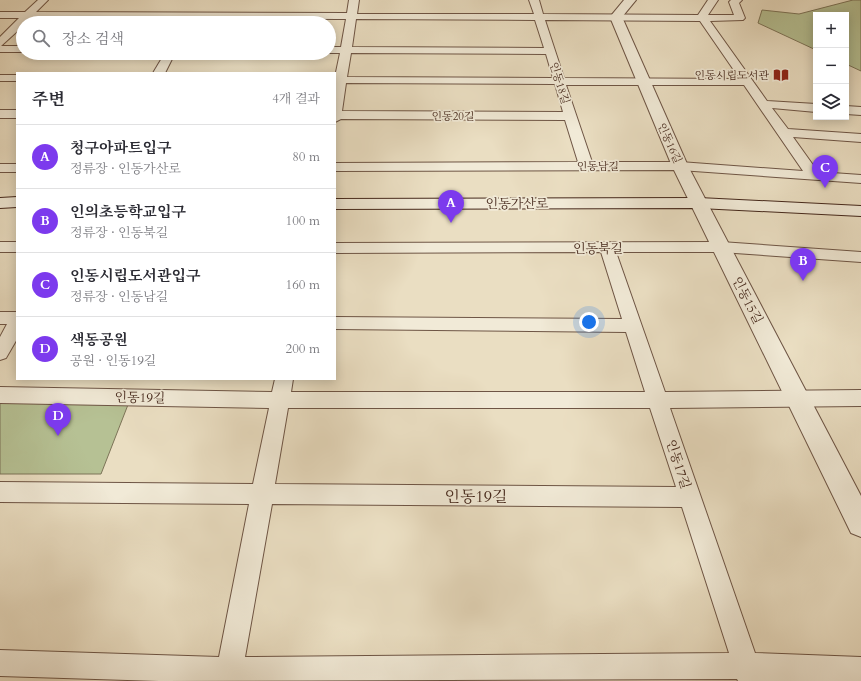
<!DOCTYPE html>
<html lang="ko">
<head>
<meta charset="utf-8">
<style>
  body { margin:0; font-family:Cardo,"Noto Serif KR",serif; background:#f7f7f7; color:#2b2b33 }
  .controls { position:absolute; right:12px; top:12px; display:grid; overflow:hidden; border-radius:0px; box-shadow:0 2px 10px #0003 }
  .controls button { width:36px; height:36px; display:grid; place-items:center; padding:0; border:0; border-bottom:1px solid #e1e1e2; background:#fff; color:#2b2b33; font:20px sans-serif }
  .you { position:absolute; left:589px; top:322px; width:14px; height:14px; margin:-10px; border:3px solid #fff; border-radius:50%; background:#1a73e8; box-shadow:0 0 0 6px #1a73e833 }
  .badge { display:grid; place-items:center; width:26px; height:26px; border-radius:50%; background:#7c3aed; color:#fff; font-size:13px; font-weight:700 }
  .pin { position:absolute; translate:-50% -33px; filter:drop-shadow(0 1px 2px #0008) }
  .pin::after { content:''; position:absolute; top:21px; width:14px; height:12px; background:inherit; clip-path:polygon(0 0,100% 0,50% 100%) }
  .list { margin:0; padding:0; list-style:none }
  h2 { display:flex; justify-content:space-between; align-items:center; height:52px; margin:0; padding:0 16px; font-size:17px }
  h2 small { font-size:13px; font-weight:400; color:#7c7c81 }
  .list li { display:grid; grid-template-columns:26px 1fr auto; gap:12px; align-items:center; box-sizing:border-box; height:64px; padding:0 16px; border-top:1px solid #e1e1e2 }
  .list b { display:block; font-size:15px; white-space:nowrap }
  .list p { margin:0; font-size:13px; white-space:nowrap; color:#7c7c81 }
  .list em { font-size:13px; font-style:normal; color:#7c7c81 }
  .icon { flex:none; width:22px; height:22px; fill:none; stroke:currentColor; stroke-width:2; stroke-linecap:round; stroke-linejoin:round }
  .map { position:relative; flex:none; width:861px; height:681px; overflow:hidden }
  .search { position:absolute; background:#fff; box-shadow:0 2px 10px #0003; left:16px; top:16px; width:320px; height:44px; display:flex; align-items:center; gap:10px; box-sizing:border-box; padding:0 14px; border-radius:22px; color:#7c7c81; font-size:15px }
  .panel { position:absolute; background:#fff; box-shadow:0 2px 10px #0003; left:16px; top:72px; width:320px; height:308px; border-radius:0px }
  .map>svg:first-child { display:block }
  .green { fill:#b6c194; stroke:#7d7458 }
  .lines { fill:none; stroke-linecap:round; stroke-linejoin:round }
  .minor-casing { stroke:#6e5545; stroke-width:2 }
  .tertiary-casing { stroke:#6e5545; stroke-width:2 }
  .secondary-casing { stroke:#44271b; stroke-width:2 }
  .minor { fill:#f1ead7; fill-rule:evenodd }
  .tertiary { fill:#f1ead7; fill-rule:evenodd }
  .secondary { fill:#f1ead7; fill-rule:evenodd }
  .labels { text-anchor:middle; stroke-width:3.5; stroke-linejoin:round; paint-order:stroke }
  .far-poi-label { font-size:11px; fill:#44271b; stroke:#f1ead7; text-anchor:end }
  .far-street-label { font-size:11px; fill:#44271b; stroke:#f1ead7 }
  .street-label { font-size:13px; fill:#44271b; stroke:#f1ead7 }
  .near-street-label { font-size:16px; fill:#44271b; stroke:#f1ead7 }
</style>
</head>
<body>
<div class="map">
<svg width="861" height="681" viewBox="0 0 861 681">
  <rect width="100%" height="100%" fill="#eadec2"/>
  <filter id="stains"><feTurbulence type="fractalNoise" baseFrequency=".005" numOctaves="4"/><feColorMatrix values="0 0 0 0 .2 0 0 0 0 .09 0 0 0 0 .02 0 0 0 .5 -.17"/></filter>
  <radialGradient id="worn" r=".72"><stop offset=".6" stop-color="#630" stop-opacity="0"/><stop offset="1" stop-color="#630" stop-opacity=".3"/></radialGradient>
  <g class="green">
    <polygon points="853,0 861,0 861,71 846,64 846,15 816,15 816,50 758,23 762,10 799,14"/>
    <polygon points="0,397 131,397 101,474 0,474"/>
  </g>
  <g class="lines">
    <g class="minor-casing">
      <g id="minor">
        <path d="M 38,0 L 48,0 L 36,12 L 347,13 L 349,0 L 359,0 L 357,14 L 534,14 L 529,0 L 539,0 L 543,14 L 698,15 L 708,0 L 718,0 L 708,15 L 734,15 L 729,2 L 731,0 L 742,0 L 739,3 L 745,18 L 743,20 L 710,21 L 767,101 L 816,104 L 816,112 L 772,108 L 788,129 L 861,134 L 861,142 L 793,137 L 818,172 L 861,175 L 861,183 L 680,170 L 335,171 L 335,163 L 578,162 L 565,120 L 341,119 L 335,122 L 335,77 L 340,53 L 328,53 L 329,47 L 341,47 L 346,19 L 30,18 L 26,23 L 23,23 L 23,26 L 1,46 L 23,46 L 23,52 L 0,52 L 0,37 L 19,18 L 0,18 L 0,12 L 25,12 ZM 356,19 L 535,20 L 544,48 L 352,47 ZM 545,20 L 700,21 L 740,79 L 564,78 ZM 351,53 L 546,54 L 553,78 L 347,77 ZM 346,83 L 555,84 L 563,112 L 342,111 ZM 566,85 L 744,85 L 803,171 L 680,162 L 592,162 Z"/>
        <polygon points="165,53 175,53 165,73 153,73"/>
        <rect x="0" y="75" width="17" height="6"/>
        <polygon points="846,106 861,107 861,115 846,114"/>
        <rect x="0" y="110" width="17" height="8"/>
        <rect x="0" y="164" width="17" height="8"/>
        <rect x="0" y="242" width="17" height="10"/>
        <path d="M 721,242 L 861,252 L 861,262 L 721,252 L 616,252 L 665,392 L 861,390 L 861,406 L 670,408 L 755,653 L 861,657 L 861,681 L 738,681 L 737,679 L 159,681 L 0,676 L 0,650 L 219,657 L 249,504 L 0,502 L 0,482 L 253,484 L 269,408 L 0,403 L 0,387 L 272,392 L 275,379 L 293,379 L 291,392 L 645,392 L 626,332 L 335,329 L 335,317 L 622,319 L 601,252 L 335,253 L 335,243 ZM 288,408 L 650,408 L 676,487 L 275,484 ZM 272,504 L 682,507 L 729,653 L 245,657 Z"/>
        <polygon points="0,312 17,312 17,339 6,358 0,360 0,337 7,324 0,324"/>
      </g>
    </g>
    <g class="tertiary-casing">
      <polygon id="tertiary" points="624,0 636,0 622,17 688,166 861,496 861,537 851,533 672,166 610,17"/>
    </g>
    <g class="secondary-casing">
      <g id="secondary">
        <polygon points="17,197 17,207 0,208 0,198"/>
        <polygon points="699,198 861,206 861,216 699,208 335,209 335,199"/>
      </g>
    </g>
    <use href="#minor" class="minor"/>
    <use href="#tertiary" class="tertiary"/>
    <use href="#secondary" class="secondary"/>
  </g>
  <defs>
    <g id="library-bare" transform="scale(1.2)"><path d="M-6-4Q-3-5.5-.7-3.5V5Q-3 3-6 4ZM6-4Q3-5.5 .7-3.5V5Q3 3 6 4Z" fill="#8f2418" stroke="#f1ead7" stroke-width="2.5" paint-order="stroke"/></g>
  </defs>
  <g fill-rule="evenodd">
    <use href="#library-bare" x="781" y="75"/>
  </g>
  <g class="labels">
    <g class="far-poi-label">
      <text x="769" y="79">인동시립도서관</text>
    </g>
    <g class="far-street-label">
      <text transform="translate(560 83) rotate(73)" y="4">인동18길</text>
      <text x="453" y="120">인동20길</text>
      <text transform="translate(670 143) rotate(66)" y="4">인동16길</text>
      <text x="598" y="170">인동남길</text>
    </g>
    <g class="street-label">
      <text x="517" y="208">인동가산로</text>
      <text x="598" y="253">인동북길</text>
      <text transform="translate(748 300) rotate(63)" y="5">인동15길</text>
      <text transform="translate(140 397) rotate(1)" y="5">인동19길</text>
      <text transform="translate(679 464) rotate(72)" y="5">인동17길</text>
    </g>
    <g class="near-street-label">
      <text x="476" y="502">인동19길</text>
    </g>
  </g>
  <rect width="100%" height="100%" filter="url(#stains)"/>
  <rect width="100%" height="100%" fill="url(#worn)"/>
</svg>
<div class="controls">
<button>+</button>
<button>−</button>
<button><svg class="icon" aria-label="layers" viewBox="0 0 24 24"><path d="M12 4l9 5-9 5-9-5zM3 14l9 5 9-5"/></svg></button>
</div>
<div class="you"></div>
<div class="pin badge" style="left:451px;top:223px">A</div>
<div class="pin badge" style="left:803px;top:281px">B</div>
<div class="pin badge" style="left:825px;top:188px">C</div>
<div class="pin badge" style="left:58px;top:436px">D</div>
<div class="search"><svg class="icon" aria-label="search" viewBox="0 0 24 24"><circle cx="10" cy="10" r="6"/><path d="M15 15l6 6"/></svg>장소 검색</div>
<section class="panel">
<h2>주변<small>4개 결과</small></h2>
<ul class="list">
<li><span class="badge">A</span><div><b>청구아파트입구</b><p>정류장 · 인동가산로</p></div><em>80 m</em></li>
<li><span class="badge">B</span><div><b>인의초등학교입구</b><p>정류장 · 인동북길</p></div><em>100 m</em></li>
<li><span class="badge">C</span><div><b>인동시립도서관입구</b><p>정류장 · 인동남길</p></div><em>160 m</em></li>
<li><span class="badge">D</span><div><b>색동공원</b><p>공원 · 인동19길</p></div><em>200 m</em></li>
</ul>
</section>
</div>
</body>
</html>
